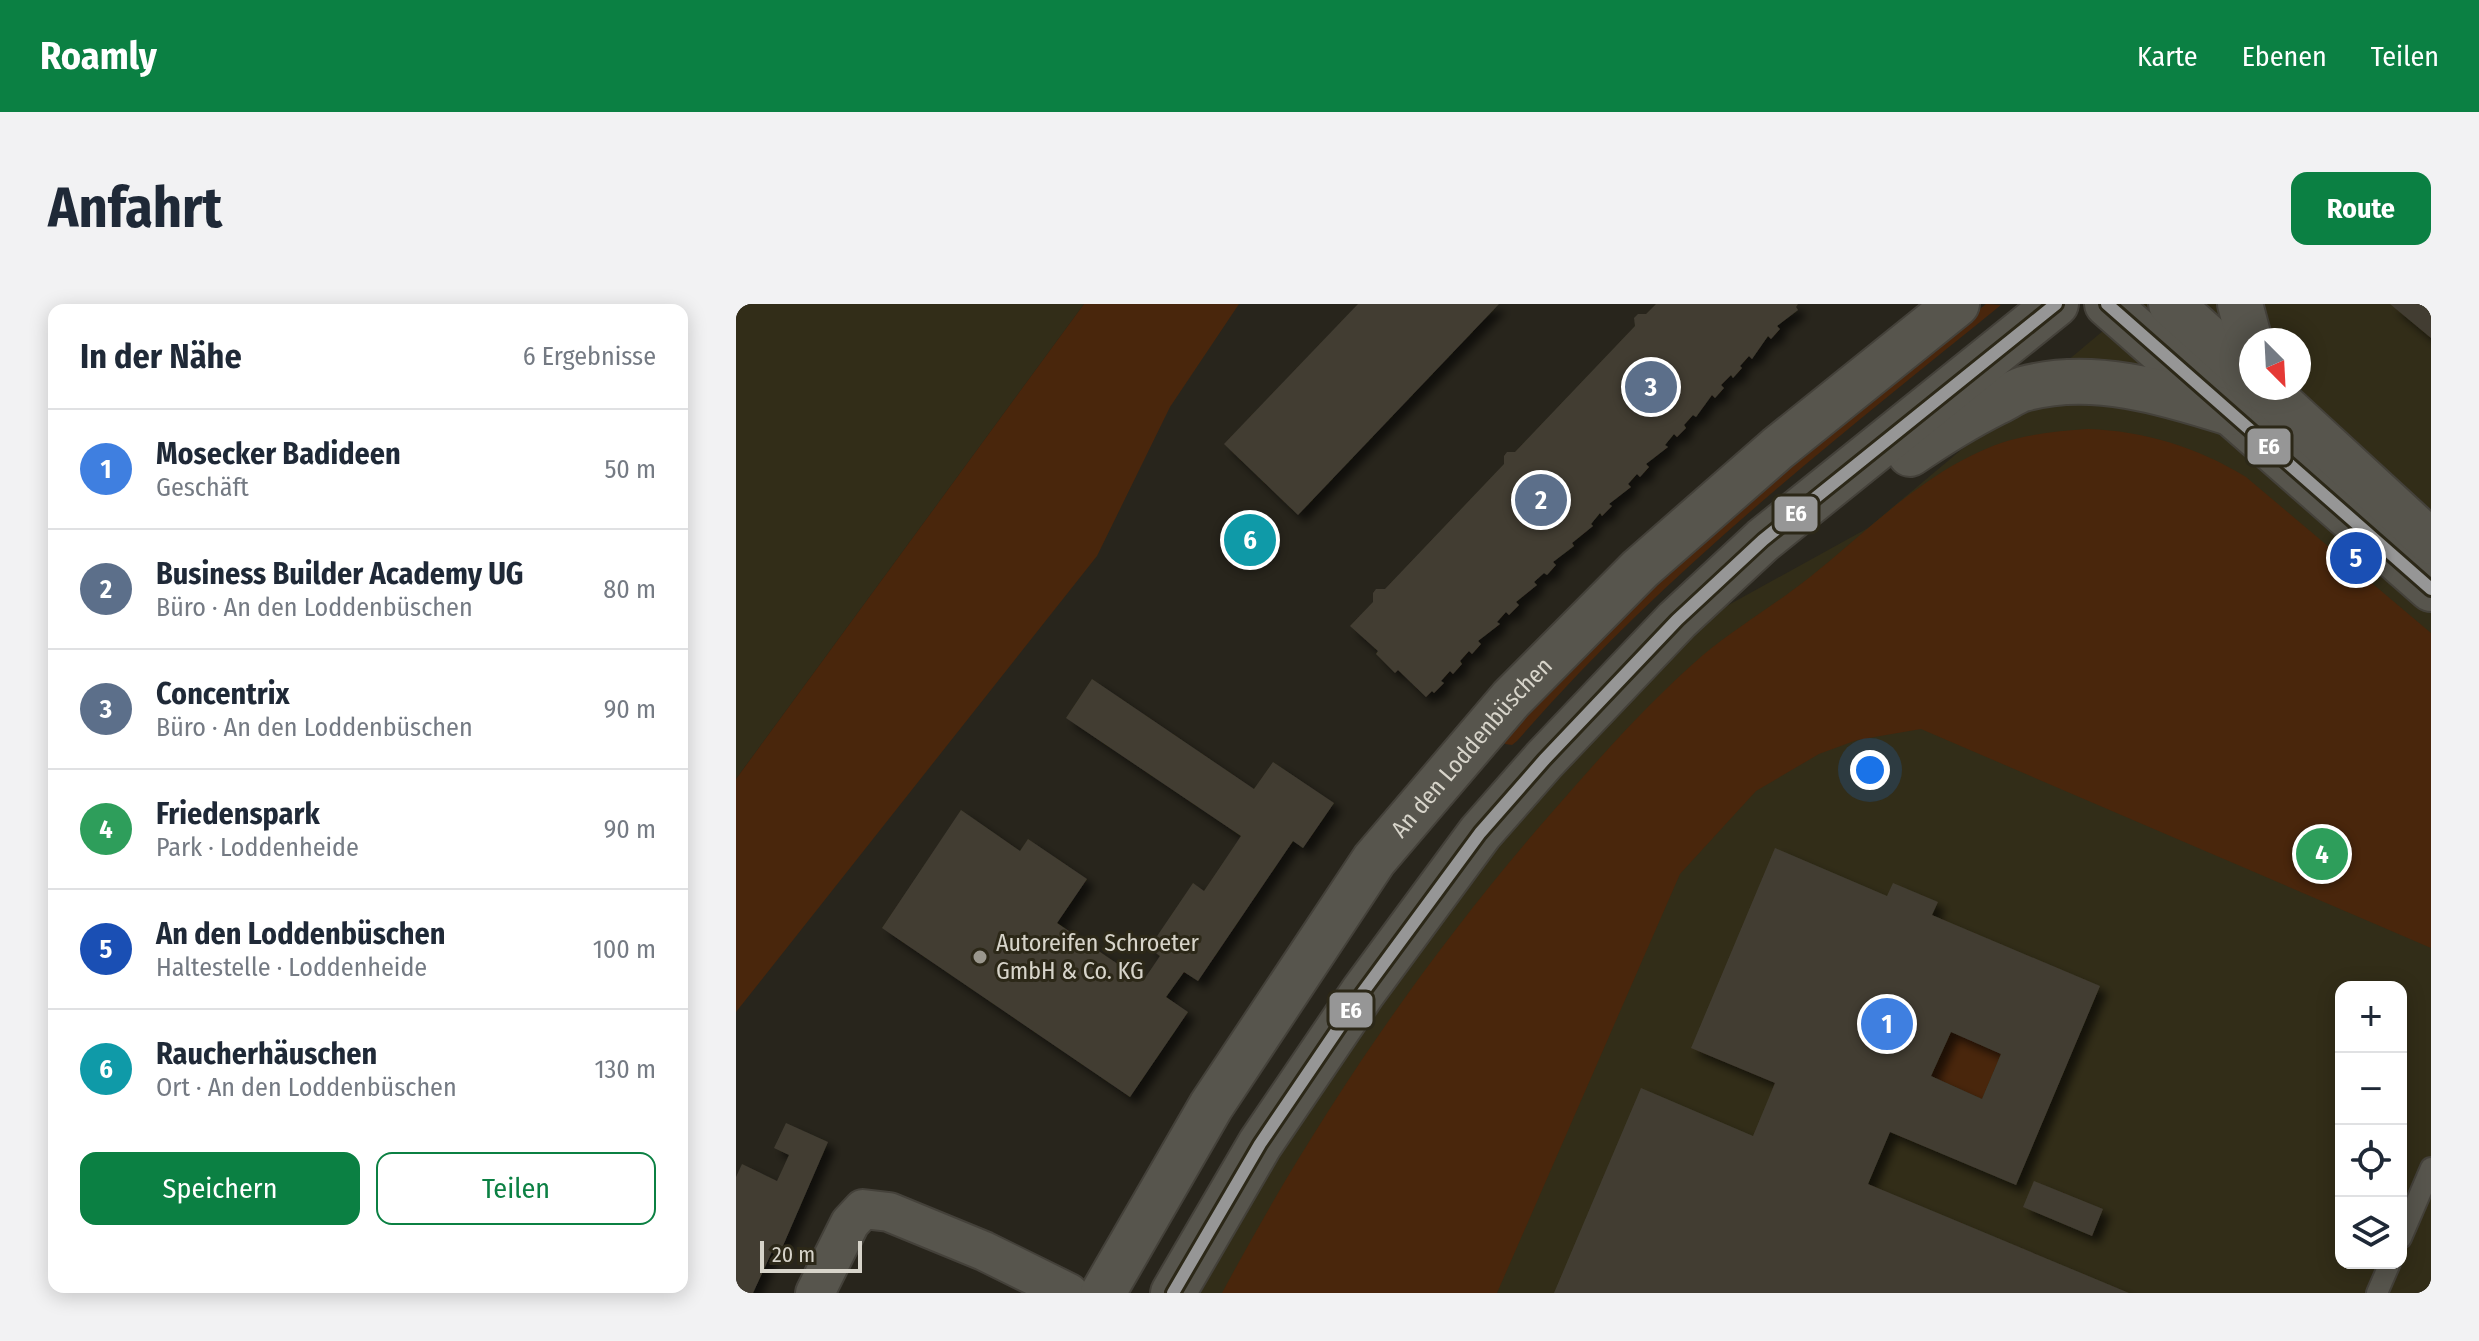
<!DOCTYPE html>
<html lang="de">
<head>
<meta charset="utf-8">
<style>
  body { margin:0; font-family:"Fira Sans Condensed",sans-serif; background:#f2f2f3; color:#1f2937 }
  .controls { position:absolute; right:24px; bottom:24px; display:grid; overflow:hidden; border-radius:16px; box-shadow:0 4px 20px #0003 }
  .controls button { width:72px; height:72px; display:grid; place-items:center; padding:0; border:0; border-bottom:2px solid #e0e1e3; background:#fff; color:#1f2937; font:40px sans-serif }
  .compass { position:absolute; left:1503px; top:24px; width:72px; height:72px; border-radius:50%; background:#fff; box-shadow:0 4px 20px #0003; rotate:156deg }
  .scale { position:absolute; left:24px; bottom:20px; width:102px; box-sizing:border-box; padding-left:8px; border:4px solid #d7d4ca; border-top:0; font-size:22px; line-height:28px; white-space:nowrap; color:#d7d4ca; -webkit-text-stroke:6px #2c2818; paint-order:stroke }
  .you { position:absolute; left:1134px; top:466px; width:28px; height:28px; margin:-20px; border:6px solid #fff; border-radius:50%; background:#1a73e8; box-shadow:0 0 0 12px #1a73e833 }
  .badge { display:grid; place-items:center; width:52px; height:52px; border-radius:50%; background:#0b8043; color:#fff; font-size:26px; font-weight:700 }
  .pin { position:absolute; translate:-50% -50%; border:4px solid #fff; box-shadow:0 2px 8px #0006 }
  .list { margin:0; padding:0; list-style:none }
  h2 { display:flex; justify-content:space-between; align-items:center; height:104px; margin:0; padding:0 32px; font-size:34px }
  h2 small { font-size:26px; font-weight:400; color:#747a83 }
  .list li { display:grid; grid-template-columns:52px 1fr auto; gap:24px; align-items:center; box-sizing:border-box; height:120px; padding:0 32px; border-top:2px solid #e0e1e3 }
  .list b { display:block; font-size:30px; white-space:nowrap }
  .list p { margin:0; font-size:26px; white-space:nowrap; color:#747a83 }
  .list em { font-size:26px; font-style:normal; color:#747a83 }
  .actions { display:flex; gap:16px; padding:24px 32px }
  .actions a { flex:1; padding:18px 0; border:2px solid #0b8043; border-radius:16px; text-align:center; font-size:28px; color:#0b8043 }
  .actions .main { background:#0b8043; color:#fff }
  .icon { flex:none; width:44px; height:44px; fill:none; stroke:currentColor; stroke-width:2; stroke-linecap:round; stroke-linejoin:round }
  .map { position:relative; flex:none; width:1695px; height:989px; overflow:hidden; border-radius:16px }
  header { display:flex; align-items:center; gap:48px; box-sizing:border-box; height:112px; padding:0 40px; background:#0b8043; color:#fff }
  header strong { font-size:38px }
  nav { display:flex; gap:44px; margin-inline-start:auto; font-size:28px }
  .intro { display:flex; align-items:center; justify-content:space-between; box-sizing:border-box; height:192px; padding:0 48px }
  h1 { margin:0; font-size:56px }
  .button { padding:20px 36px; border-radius:16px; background:#0b8043; color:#fff; font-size:28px; font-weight:700 }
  main { display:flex; gap:48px; padding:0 48px }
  aside { flex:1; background:#fff; border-radius:16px; box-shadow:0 4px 20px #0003 }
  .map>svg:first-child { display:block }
  .built { fill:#322d18; fill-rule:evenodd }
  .green { fill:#49260c }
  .building { fill:#423d32; fill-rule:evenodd; filter:url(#shadow) }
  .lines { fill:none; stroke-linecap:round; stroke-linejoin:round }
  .lane-casing { stroke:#44413a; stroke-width:24 }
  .street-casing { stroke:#44413a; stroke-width:42 }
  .secondary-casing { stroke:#44413a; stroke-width:48 }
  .lane { stroke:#57554d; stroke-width:20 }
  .street { stroke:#57554d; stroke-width:38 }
  .secondary { stroke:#57554d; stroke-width:44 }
  .bus-1-casing { stroke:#2c2818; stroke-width:18 }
  .bus-1 { stroke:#969696; stroke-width:12 }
  .poi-dot { fill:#9a978d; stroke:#2c2818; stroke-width:3 }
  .labels { text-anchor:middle; stroke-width:6; stroke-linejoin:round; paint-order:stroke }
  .street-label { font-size:24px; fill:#d7d4ca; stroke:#2c2818 }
  .poi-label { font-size:24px; fill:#d7d4ca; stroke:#2c2818; text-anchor:start }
  .line-badge { stroke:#2c2818; stroke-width:3 }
  .badge-label { font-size:22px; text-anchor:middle; font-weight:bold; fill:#fff }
</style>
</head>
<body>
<header>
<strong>Roamly</strong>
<nav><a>Karte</a><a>Ebenen</a><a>Teilen</a></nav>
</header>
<div class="intro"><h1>Anfahrt</h1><a class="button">Route</a></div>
<main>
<aside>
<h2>In der Nähe<small>6 Ergebnisse</small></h2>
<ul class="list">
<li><span class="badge" style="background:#3f7fe0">1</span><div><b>Mosecker Badideen</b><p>Geschäft</p></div><em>50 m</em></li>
<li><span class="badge" style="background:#5c6f8a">2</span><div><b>Business Builder Academy UG</b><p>Büro · An den Loddenbüschen</p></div><em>80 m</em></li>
<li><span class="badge" style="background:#5c6f8a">3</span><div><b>Concentrix</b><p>Büro · An den Loddenbüschen</p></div><em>90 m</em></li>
<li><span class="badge" style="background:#2e9e5b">4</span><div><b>Friedenspark</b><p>Park · Loddenheide</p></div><em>90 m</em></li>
<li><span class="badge" style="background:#1a4fb4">5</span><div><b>An den Loddenbüschen</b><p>Haltestelle · Loddenheide</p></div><em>100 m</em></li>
<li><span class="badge" style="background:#0f9aa8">6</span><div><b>Raucherhäuschen</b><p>Ort · An den Loddenbüschen</p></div><em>130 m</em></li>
</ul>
<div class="actions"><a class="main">Speichern</a><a>Teilen</a></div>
</aside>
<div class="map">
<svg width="1695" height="989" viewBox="0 0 1695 989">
  <defs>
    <filter id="shadow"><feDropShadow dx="7" dy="7" stdDeviation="4" flood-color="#0009"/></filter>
  </defs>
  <rect width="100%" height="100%" fill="#28251c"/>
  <g class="built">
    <polygon points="0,0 348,0 0,475"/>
    <path d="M 1399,0 L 1695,0 L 1695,989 L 460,989 L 538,847 L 703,605 L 960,319 L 1132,224 ZM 1515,36 L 1563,36 L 1563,84 L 1515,84 ZM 1605,683 L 1665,683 L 1665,959 L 1605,959 Z"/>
  </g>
  <g class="green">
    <polygon points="348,0 503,0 434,103 361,252 0,708 0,475"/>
    <path d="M 1250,0 L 1265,1 C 1096,138 924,272 781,437 L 776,441 L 769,440 L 769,434 L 900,296 L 1106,116 Z"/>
    <path d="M 1352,125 C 1409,127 1461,143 1510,173 L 1695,329 L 1695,644 L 1185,425 L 1121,436 L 1083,450 L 1020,487 L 944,570 L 761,989 L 486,989 C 579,815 688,654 818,506 C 865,452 913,398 967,351 C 1001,323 1040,300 1074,273 C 1134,225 1191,165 1265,139 C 1292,130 1323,127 1352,125 Z"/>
    <polygon points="1215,728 1265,750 1246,795 1195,772"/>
  </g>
  <g class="building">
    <polygon points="622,0 763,0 562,211 488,140"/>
    <polygon points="920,0 1062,0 1060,3 1062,6 1041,22 1044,25 1035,35 1032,32 1016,55 1013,52 1004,62 1006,64 997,74 995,71 985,81 988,84 979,94 976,91 960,113 957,111 948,121 950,124 941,133 938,130 929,141 932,143 910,160 913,163 904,173 901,170 892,180 895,183 873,200 876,202 866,212 864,209 855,220 857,222 836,239 838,242 817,258 820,261 811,271 808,269 798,278 801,281 780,298 783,301 773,311 770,308 761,318 764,320 742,337 745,340 736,350 733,347 724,357 726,360 717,370 714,367 705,377 708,379 698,389 696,387 690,393 662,366 659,369 640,350 642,347 614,322 637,298 637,289 640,285 649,285 768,160 768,152 771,148 779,148 899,22 898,14 902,10 910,10"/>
    <polygon points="1654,0 1695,0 1695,34"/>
    <polygon points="525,220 531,245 502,251 496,227"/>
    <polygon points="356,375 518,485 537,458 598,499 567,544 557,537 462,677 448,668 430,693 452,708 394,793 146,624 225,506 284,547 292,535 351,575 321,619 407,677 424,652 413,644 457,579 468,587 505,532 330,414"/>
    <path d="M 1039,544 L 1151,592 L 1157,579 L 1202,598 L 1196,611 L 1364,682 L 1280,881 L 1154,828 L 1132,880 L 1393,989 L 818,989 L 905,784 L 1017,832 L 1039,779 L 955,744 ZM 1215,728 L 1265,750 L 1246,795 L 1195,772 Z"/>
    <polygon points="50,819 92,838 46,944 39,941 17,989 0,989 0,873 6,860 41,877 53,851 38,844"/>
    <polygon points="1298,877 1367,905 1356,932 1287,903"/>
  </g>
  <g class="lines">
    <g class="lane-casing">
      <g id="lane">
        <polyline points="1665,934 1695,864"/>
        <polyline points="1641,989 1654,959"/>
      </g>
    </g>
    <g class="street-casing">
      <polyline id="street" points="79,989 114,919 127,905 153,908 248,947 333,989"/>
    </g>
    <g class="secondary-casing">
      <g id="secondary">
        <polyline points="1371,0 1695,285"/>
        <polyline points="1435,0 1515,72"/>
        <polyline points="1504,0 1515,41"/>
        <polyline points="1528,84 1695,238"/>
        <path d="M 1174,150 C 1202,131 1229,114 1259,99 C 1268,95 1278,88 1287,85 C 1356,66 1428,88 1494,109"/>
        <path id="s1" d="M 367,989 L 475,802 L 638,556 L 775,395 L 904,265 L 1042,144 L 1221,0"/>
        <polyline points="437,989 524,840 627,688 744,529 808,456 941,316 1027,236 1320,0"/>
      </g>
    </g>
    <use href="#lane" class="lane"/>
    <use href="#street" class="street"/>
    <use href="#secondary" class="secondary"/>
    <g class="bus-1-casing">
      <g id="bus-1">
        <polyline points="1371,0 1695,285"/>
        <polyline points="437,989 524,840 627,688 744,529 808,456 941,316 1027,236 1320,0"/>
      </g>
    </g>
    <use href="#bus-1" class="bus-1"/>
  </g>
  <circle class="poi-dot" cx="244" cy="653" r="8"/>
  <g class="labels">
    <g class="street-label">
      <text dy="8" stroke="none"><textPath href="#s1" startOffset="660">An den Loddenbüschen</textPath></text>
    </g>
    <g class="poi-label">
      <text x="260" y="647">Autoreifen Schroeter<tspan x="260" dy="28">GmbH &amp; Co. KG</tspan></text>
    </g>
  </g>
  <g class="line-badge">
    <rect x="1510" y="123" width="46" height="39" rx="8" fill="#969696"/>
    <rect x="1037" y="191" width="46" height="38" rx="8" fill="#969696"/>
    <rect x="592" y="687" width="46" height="38" rx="8" fill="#969696"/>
  </g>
  <g class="badge-label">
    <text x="1533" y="150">E6</text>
    <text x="1060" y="217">E6</text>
    <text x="615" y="714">E6</text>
  </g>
</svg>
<div class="controls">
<button>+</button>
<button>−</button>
<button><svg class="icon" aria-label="locate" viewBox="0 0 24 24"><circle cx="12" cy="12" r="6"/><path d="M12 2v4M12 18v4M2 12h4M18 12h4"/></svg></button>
<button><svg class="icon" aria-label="layers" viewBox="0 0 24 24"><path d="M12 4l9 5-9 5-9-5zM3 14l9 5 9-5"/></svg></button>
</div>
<svg class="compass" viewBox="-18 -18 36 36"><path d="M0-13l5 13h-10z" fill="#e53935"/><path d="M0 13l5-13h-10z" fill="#747a83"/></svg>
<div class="scale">20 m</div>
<div class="you"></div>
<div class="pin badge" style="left:1151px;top:720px;background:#3f7fe0">1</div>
<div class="pin badge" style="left:805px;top:196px;background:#5c6f8a">2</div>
<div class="pin badge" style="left:915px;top:83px;background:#5c6f8a">3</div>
<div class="pin badge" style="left:1586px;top:550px;background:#2e9e5b">4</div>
<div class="pin badge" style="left:1620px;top:254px;background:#1a4fb4">5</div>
<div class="pin badge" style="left:514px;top:236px;background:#0f9aa8">6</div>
</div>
</main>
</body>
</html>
